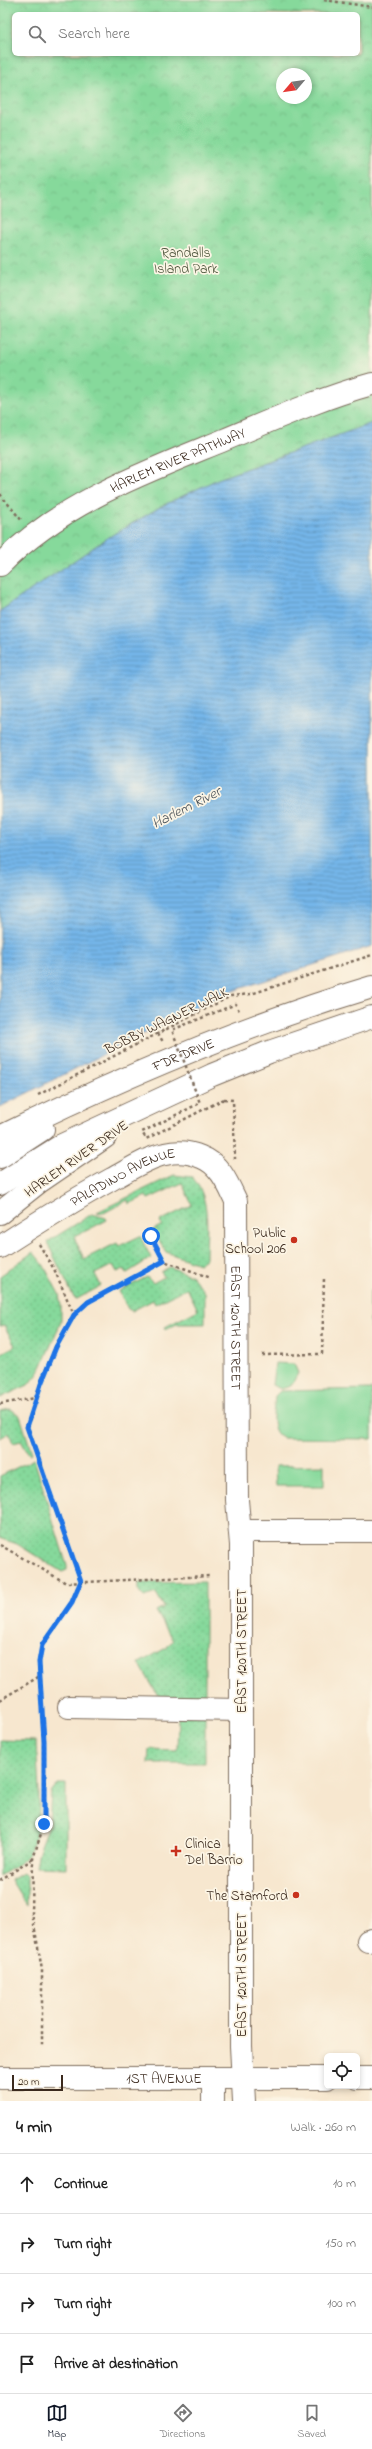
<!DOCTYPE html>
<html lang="en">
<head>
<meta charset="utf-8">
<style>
  body { margin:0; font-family:"Indie Flower",sans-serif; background:#f2f2f2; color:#222 }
  .controls { position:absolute; right:12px; bottom:12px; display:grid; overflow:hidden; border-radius:6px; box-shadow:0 2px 6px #0003 }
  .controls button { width:36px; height:36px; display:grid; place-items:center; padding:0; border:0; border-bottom:1px solid #e0e0e0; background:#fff; color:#222; font:20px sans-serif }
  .compass { position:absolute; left:276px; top:68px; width:36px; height:36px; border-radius:50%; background:#fff; box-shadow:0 2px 6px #0003; rotate:241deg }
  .scale { position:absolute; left:12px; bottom:10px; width:51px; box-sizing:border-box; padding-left:4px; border:2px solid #3b2a1e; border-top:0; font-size:11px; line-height:14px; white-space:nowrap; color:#3b2a1e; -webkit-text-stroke:3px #fcf5e5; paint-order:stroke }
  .stop { position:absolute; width:12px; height:12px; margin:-9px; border:3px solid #1a73e8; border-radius:50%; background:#fff }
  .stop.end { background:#1a73e8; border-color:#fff; box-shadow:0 1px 4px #0008 }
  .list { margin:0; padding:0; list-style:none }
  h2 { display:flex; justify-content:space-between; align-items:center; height:52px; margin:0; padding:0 16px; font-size:17px }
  h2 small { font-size:13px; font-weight:400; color:#767676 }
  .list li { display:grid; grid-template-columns:26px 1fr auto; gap:12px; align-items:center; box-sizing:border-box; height:60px; padding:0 16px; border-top:1px solid #e0e0e0 }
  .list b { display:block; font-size:15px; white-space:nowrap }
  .list em { font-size:13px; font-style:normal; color:#767676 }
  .icon { flex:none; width:22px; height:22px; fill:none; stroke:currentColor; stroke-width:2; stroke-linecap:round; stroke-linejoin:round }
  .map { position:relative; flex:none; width:372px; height:2101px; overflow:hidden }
  .search { position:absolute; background:#fff; box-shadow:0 2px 6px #0003; left:12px; right:12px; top:12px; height:44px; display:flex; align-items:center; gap:10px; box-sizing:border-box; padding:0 14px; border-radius:6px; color:#767676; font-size:15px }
  .sheet { height:292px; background:#fff }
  nav { display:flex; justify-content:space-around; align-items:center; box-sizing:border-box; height:56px; border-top:1px solid #e0e0e0; background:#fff; font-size:11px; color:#767676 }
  nav a { display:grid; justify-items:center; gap:2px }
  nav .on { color:#111827 }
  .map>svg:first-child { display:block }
  .grass { fill:url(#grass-dots); stroke:#60825c }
  .park { fill:url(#park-crowns); stroke:#60825c; fill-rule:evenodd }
  .pitch { fill:#86d99b; stroke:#60825c }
  .water { fill:url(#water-rules); stroke:#587084 }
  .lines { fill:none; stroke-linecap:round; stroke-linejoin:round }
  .minor-casing { stroke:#7d6c5c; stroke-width:24 }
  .major-casing { stroke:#7d6c5c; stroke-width:24 }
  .highway-casing { stroke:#7d6c5c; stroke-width:24 }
  .path { stroke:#7d6c5c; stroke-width:2.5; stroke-dasharray:3 3; stroke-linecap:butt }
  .minor { stroke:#fff; stroke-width:22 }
  .major { stroke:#fff; stroke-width:22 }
  .highway { stroke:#fff; stroke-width:22 }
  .path-bridge { stroke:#7d6c5c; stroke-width:2.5; stroke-dasharray:3 3; stroke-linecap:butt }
  .route { stroke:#1a73e8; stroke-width:5 }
  .poi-dot { fill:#c8321e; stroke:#fcf5e5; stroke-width:1.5 }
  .labels { text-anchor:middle; stroke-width:3.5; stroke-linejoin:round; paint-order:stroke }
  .park-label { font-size:14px; fill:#4e563d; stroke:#fcf5e5 }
  .street-label { font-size:14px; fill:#3b2a1e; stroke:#fcf5e5 }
  .poi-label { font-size:14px; fill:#3b2a1e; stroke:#fcf5e5; text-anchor:end }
  .water-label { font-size:15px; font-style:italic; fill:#4c545b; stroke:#fcf5e5 }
</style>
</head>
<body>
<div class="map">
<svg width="372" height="2101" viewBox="0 0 372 2101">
  <defs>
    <pattern id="grass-dots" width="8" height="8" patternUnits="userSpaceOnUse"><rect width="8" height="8" fill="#86d99b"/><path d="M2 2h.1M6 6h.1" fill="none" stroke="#75ba85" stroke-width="1.8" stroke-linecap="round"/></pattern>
    <pattern id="park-crowns" width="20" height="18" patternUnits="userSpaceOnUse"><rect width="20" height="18" fill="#86d99b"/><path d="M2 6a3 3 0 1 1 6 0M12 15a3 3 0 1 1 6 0" fill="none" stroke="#75ba85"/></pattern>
    <pattern id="water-rules" width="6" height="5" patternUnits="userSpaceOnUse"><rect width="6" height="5" fill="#75b6e9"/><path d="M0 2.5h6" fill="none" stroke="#6194bc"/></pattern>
  </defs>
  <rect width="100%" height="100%" fill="#fcf5e5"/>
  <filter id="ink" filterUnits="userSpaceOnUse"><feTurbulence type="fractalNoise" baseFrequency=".025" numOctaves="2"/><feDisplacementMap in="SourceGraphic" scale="8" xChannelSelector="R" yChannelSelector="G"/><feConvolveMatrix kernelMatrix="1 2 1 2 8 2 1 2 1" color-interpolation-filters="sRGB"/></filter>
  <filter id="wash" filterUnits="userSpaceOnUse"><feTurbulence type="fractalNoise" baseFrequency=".012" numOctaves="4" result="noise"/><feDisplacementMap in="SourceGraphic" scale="16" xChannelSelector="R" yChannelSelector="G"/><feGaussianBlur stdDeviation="0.9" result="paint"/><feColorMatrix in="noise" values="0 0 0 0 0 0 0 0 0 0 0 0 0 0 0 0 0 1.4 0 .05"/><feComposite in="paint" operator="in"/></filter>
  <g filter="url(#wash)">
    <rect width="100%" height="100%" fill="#f7e7cf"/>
    <g class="grass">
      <path d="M 174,1175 L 192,1177 C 212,1199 206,1231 206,1259 L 199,1264 L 166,1252 L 153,1230 L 162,1225 L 160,1221 L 192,1205 L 182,1183 L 148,1199 L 146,1196 L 129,1204 L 128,1200 L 104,1213 L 97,1212 Z"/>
      <polygon points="92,1214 106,1218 107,1220 74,1237 84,1259 117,1243 119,1246 140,1236 151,1258 127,1273 124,1269 117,1272 113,1265 95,1274 101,1286 77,1299 74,1298 47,1242"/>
      <polygon points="33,1252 43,1264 59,1294 61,1306 61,1322 38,1374 28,1385 0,1398 0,1354 15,1346 4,1325 0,1326 0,1276"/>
      <polygon points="170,1267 192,1276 205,1292 205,1324 177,1324 166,1329 165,1327 198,1310 187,1288 155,1304 153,1300 132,1311 128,1309 119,1291 147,1277 153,1283 164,1277 161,1272"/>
      <polygon points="11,1409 20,1416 32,1453 29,1454 21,1441 13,1443 9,1433 0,1438 0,1411"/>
      <polygon points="34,1459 67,1566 67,1570 62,1572 17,1544 0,1538 0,1476"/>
      <polygon points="205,1582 205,1705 164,1706 139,1663 168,1647 168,1645 173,1641 156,1611 164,1607 156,1593 144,1597 139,1591 139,1583"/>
      <polygon points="205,1713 205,1763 148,1763 149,1749 177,1750 178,1717"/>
      <path d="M 0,1740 L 36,1741 C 37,1772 46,1829 27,1855 C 20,1864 10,1870 0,1876 Z"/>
      <polygon points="58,1784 66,1784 66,1868 36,1867 39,1851 49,1825 51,1793"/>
      <polygon points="23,1873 27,1877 27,1906 11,1880"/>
    </g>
    <g class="park">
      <path d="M 0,0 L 372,0 L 372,423 L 218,479 L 162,506 L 109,537 L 0,611 ZM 14,14 L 358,14 L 358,54 L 14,54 ZM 282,74 L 306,74 L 306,98 L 282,98 Z"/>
      <rect x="370" y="1291" width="2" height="37"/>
    </g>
    <g class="pitch">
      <polygon points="275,1363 294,1364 298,1373 291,1386 281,1389 272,1385"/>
      <path d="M 372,1389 L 372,1439 L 283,1438 C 268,1431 274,1410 275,1396 L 280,1391 Z"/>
      <polygon points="324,1465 324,1486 276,1486 275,1466"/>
    </g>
    <polygon class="water" points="372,423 372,946 220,995 0,1107 0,611 109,537 162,506 218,479"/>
  </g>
  <g filter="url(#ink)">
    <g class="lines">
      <g class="minor-casing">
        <g id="minor">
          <path id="s1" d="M 0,565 C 60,503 146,472 224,440 C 272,420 321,398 372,384"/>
          <path id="s2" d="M 0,1247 C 37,1223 74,1200 112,1179 C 129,1170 146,1158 165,1154 C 177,1151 190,1152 201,1157 C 220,1164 228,1184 236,1201 L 237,1500 L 241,1545 L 241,2046 L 244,2101"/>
          <polyline points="240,1531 372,1531"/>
          <polyline points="69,1707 241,1710"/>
          <polyline points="368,1941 372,1940"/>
          <polyline points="213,2101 213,2078"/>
        </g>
      </g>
      <g class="major-casing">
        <g id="major">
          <path id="s3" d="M 0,2078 L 327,2078"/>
          <polyline points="357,2078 372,2078"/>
        </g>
      </g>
      <g class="highway-casing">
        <g id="highway">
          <path id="s4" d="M 0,1137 C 120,1078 244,1025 372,987"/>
          <polyline points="0,1157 43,1129"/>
          <polyline points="0,1184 62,1145 212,1075 269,1052 372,1017"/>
          <polyline points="0,1213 39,1182 105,1137"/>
        </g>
      </g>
      <g class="path">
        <polyline points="324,0 372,7"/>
        <polyline points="0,494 22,521"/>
        <polyline points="158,1033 163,1042"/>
        <polyline points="38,1095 231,996 251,994 372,955"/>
        <polyline points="224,1099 233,1100 235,1159"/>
        <polyline points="151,1236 164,1261"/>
        <polyline points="39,1244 55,1271 74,1315 56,1347 41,1383 27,1427 81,1581 72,1602 42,1645 39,1662 44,1741 44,1824 33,1859 32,1913 42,1970 42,2046"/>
        <polyline points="74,1315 88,1302 164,1261 211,1278"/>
        <polyline points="262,1355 322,1354 324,1278"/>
        <polyline points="0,1404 36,1398"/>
        <polyline points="0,1545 66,1583 209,1576"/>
        <polyline points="0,1700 40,1676"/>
        <polyline points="0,1880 33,1859"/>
      </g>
      <use href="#minor" class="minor"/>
      <use href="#major" class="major"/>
      <use href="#highway" class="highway"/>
      <polyline class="path-bridge" points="224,1099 146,1139 142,1132 200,1103 172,1030 236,1004 239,1011"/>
    </g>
  </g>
  <g class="lines" filter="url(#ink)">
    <polyline class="route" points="44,1824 44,1741 39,1662 42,1645 72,1602 81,1581 27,1427 41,1384 56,1347 74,1315 88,1302 164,1261 151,1236"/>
  </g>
  <g class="poi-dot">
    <circle cx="294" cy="1240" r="4"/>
    <path d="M174 1845h4v4h4v4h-4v4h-4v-4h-4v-4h4z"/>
    <circle cx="296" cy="1895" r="4"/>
  </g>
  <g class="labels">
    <g class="park-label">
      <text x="186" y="257">Randalls<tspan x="186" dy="16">Island Park</tspan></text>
    </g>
    <g class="street-label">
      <text dy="5" stroke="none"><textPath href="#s1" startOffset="208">HARLEM RIVER PATHWAY</textPath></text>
      <text transform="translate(166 1020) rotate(-26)" y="5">BOBBY WAGNER WALK</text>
      <text dy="5" stroke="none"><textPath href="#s4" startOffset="201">FDR DRIVE</textPath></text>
      <text transform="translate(76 1158) rotate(-35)" y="5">HARLEM RIVER DRIVE</text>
      <text dy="5" stroke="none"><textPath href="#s2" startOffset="142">PALADINO AVENUE</textPath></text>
      <text dy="5" stroke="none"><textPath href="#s2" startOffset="411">EAST 120TH STREET</textPath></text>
      <text transform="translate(241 1651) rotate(-90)" y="5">EAST 120TH STREET</text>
      <text transform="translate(241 1975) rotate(-90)" y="5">EAST 120TH STREET</text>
      <text dy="5" stroke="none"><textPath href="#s3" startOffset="164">1ST AVENUE</textPath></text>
    </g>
    <g class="poi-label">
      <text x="286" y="1237">Public<tspan x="286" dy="16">School 206</tspan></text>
      <text x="185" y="1848" text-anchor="start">Clinica<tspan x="185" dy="16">Del Barrio</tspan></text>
      <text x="288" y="1900">The Stamford</text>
    </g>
    <g class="water-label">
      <text transform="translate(186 807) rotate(-27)" y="5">Harlem River</text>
    </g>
  </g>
</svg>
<div class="controls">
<button><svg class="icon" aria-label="locate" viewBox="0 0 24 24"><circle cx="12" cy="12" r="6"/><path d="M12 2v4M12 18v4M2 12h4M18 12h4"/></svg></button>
</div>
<svg class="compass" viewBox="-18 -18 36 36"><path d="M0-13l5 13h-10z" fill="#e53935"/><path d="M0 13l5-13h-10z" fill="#767676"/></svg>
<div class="scale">20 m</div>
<div class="stop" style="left:151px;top:1236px"></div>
<div class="stop end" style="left:44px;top:1824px"></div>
<div class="search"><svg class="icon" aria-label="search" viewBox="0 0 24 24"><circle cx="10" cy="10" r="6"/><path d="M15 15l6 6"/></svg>Search here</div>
</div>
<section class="sheet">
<h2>4 min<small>Walk · 260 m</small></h2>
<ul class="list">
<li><svg class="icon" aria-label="ahead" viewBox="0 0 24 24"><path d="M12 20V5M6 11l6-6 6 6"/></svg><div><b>Continue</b></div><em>10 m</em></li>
<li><svg class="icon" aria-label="right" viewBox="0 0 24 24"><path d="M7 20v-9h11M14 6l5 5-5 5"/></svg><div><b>Turn right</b></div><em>150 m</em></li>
<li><svg class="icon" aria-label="right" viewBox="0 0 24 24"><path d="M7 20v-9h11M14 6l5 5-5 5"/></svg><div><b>Turn right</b></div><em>100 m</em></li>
<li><svg class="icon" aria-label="arrive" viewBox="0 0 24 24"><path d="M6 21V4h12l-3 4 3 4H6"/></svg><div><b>Arrive at destination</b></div></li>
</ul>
</section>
<nav>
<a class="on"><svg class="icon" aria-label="map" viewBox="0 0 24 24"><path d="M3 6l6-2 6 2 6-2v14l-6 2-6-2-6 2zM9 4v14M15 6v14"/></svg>Map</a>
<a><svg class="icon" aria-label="directions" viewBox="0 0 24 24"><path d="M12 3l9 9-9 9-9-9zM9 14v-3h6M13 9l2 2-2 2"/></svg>Directions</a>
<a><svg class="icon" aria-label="saved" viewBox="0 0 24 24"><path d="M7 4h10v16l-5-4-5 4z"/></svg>Saved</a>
</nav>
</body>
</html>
